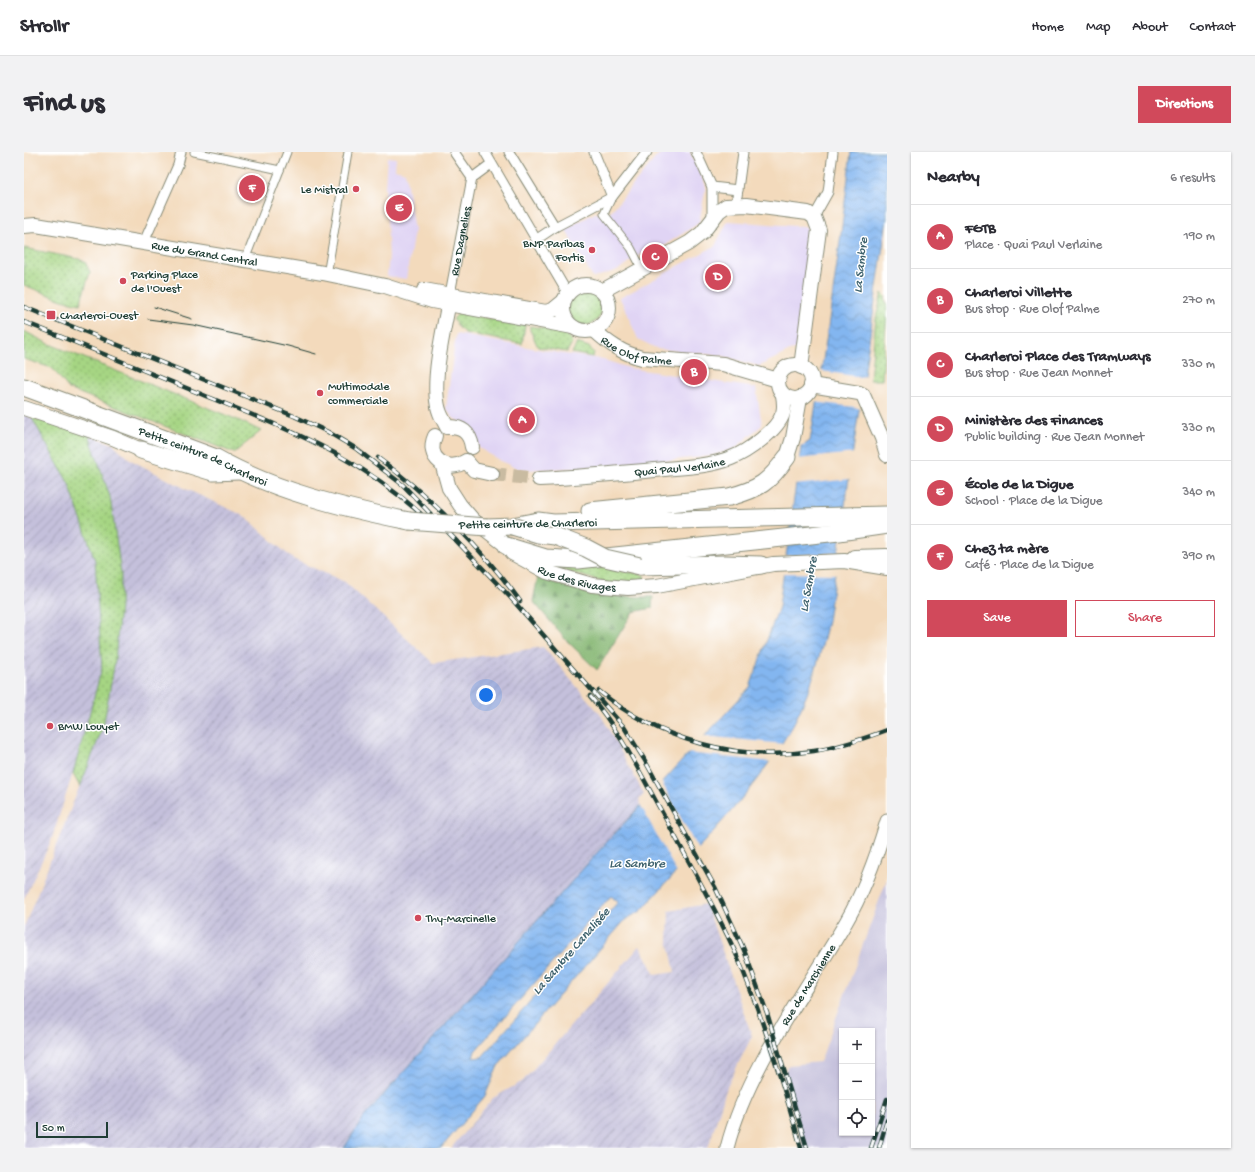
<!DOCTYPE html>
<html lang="en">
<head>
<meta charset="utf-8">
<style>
  body { margin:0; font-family:"Gochi Hand",sans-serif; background:#f2f2f3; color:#2b2b33 }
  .controls { position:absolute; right:12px; bottom:12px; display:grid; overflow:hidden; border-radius:0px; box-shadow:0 1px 3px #0004 }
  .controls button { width:36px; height:36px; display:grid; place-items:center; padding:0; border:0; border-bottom:1px solid #e1e1e2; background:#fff; color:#2b2b33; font:20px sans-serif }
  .scale { position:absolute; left:12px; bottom:10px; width:72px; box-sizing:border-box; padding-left:4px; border:2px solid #1f3d34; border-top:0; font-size:11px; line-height:14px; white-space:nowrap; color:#1f3d34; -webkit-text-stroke:3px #fff; paint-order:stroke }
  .you { position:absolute; left:462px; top:543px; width:14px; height:14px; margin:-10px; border:3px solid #fff; border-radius:50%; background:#1a73e8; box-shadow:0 0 0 6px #1a73e833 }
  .badge { display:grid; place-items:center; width:26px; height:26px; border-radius:50%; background:#d1495b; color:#fff; font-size:13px; font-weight:700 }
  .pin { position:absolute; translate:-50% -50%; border:2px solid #fff; box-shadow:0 1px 4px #0006 }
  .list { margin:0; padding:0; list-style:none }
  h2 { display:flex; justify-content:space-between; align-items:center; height:52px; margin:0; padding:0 16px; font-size:17px }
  h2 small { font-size:13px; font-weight:400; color:#7c7c81 }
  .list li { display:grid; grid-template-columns:26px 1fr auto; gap:12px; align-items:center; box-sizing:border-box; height:64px; padding:0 16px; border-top:1px solid #e1e1e2 }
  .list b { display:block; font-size:15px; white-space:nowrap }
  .list p { margin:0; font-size:13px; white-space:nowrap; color:#7c7c81 }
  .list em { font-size:13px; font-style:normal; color:#7c7c81 }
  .actions { display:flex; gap:8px; padding:12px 16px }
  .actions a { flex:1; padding:9px 0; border:1px solid #d1495b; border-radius:0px; text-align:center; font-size:14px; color:#d1495b }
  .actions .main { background:#d1495b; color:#fff }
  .icon { flex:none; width:22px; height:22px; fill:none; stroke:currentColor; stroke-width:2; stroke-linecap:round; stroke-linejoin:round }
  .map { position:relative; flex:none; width:863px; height:996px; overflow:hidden; border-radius:0px }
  header { display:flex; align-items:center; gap:24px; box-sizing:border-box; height:56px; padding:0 20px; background:#fff; border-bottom:1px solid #e1e1e2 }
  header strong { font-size:19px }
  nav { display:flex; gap:22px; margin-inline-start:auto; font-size:14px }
  .intro { display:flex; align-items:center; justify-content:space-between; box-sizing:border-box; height:96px; padding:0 24px }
  h1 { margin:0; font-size:28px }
  .button { padding:10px 18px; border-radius:0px; background:#d1495b; color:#fff; font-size:14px; font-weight:700 }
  main { display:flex; gap:24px; padding:0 24px }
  aside { flex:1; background:#fff; border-radius:0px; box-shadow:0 1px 3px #0004 }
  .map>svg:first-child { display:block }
  .built { fill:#e0d4f4 }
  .industrial { fill:url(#industrial-furrows) }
  .railway { fill:#c4c0db; fill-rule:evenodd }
  .grass { fill:url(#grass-dots); stroke:#62895c }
  .forest { fill:url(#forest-firs); stroke:#527a52 }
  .water { fill:url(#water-waves); stroke:#517a92; fill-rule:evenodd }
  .pier { fill:#f3dabc }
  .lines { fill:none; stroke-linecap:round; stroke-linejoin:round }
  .primary-tunnel { stroke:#c9bba1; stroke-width:14; stroke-dasharray:14 7; stroke-linecap:butt }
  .pedestrian-casing { stroke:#898c78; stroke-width:9 }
  .minor-casing { stroke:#898c78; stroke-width:11 }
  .secondary-casing { stroke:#898c78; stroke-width:15 }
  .primary-casing { stroke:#898c78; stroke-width:16 }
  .motorway-casing { stroke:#898c78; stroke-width:19 }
  .pedestrian { stroke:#fff; stroke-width:7 }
  .minor { stroke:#fff; stroke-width:9 }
  .secondary { stroke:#fff; stroke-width:13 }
  .primary { stroke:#fff; stroke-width:14 }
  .motorway { stroke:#fff; stroke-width:17 }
  .tram { stroke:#1f3d34; stroke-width:1 }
  .rail-casing { stroke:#1f3d34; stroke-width:4.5 }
  .rail { stroke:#fff; stroke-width:3; stroke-dasharray:9; stroke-linecap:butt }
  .motorway-bridge-casing { stroke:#898c78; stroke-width:19; stroke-linecap:butt }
  .motorway-bridge { stroke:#fff; stroke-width:17 }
  .poi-dot { fill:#d1495b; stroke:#fff; stroke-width:1.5 }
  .labels { text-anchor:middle; stroke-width:3; stroke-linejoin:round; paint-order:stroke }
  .poi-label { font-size:12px; fill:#1f3d34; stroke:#fff; text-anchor:start }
  .street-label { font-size:12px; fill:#1f3d34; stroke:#fff }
  .water-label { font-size:13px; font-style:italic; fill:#3d616c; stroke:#fff }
</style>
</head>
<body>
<header>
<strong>Strollr</strong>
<nav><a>Home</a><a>Map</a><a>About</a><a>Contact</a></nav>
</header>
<div class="intro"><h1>Find us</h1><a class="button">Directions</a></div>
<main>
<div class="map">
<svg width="863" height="996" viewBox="0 0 863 996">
  <defs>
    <pattern id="industrial-furrows" width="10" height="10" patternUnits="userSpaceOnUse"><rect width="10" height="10" fill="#c4c0db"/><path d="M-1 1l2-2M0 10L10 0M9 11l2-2" fill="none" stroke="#9f9db2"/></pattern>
    <pattern id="grass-dots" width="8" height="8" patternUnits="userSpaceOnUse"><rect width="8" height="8" fill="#a6d583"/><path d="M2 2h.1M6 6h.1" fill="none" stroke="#87ae6c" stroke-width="1.8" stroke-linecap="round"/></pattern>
    <pattern id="forest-firs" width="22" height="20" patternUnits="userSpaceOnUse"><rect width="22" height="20" fill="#84b671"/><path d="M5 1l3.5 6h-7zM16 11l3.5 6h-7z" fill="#6b955e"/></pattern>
    <pattern id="water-waves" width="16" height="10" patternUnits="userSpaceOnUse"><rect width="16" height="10" fill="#83b6f0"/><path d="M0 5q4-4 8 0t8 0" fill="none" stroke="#6b95c3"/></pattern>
  </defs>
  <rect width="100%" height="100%" fill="#fff"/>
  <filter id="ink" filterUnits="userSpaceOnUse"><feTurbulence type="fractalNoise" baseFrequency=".025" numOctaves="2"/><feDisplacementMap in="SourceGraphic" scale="8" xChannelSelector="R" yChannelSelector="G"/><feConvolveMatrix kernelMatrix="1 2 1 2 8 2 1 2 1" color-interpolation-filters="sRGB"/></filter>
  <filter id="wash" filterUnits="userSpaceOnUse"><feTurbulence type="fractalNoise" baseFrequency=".012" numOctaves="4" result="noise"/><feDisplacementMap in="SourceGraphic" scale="16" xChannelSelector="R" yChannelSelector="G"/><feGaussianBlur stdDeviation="0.9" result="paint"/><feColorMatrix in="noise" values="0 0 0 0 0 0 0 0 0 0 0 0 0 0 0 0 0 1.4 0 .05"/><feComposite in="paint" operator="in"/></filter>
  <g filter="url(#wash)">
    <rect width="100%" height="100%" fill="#f3dabc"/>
    <g class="built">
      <polygon points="640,0 666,0 671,10 682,34 675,71 622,105 618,101 594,118 569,126 541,77 571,61 585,62 634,3"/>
      <polygon points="363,5 372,6 371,17 381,20 390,79 382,127 363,124 365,104 361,34"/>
      <polygon points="704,69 784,75 787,94 776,194 735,214 699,204 634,197 614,187 596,146 691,94"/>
      <polygon points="432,182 540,202 577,207 605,216 732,236 738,273 710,297 685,304 581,315 496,318 475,308 455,296 450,279 428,265 422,256"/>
    </g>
    <g class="industrial">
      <polygon points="0,261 8,266 45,332 71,408 78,516 50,618 27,689 0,747"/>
      <polygon points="65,283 89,292 107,308 162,337 214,361 225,368 269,407 321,430 409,511 519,495 577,563 620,642 615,648 617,653 572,702 340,965 320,996 0,996 0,775 79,575 91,509 96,454 97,421 86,345"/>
      <polygon points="682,752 728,884 703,935 684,996 427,996 469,946 499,929 616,794 631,823 651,820 644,788 645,759"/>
    </g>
    <path class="railway" d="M 863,727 L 863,996 L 780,996 L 759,922 L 765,913 L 796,910 ZM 818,879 L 848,879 L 848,981 L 818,981 Z"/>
    <g class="grass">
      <polygon points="0,96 55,107 61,110 66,120 56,152 38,148 0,133"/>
      <circle cx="561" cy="156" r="17"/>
      <polygon points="858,141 861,144 863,159 858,228 846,228 852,166"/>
      <polygon points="435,161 501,173 498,192 441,181 436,177 429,167"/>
      <path d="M 506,174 C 520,177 543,177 548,191 L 543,200 L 514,195 L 506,178 Z"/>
      <polygon points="0,179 23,191 214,268 237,279 210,301 45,237 28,216 0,207"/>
      <polygon points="553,191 565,195 570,200 569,205 548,201"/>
      <polygon points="8,266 65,283 86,345 97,421 96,454 91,509 79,575 56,635 49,622 78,516 71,408 45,332"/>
      <polygon points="576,411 590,417 620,423 621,430 586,432 520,412"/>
    </g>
    <path class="forest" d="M 514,424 C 556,443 584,445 629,445 L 628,456 L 609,460 L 573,518 L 542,488 L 509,449 Z"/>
    <path class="water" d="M 827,0 L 863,0 L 863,67 L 804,469 C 795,509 784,549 763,583 C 725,647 666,703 617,759 L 602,767 L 474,914 L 461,944 L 417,996 L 320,996 L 340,965 L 572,702 L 726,535 L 755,455 L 777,295 L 786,289 C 802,193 816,97 827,0 ZM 587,744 L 594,750 L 458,905 L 449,906 L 451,899 Z"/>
    <g class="pier">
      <polygon points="795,216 798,219 836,225 841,224 844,220 838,258 831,255 790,250"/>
      <polygon points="831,301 827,327 770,333 773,307"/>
      <polygon points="816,401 813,422 757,421 760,404"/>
      <polygon points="679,584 760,592 748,610 663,601"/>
      <polygon points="637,629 674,698 653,721 616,652"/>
    </g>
  </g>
  <g filter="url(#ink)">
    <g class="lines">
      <polyline class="primary-tunnel" points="468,322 515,327"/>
      <g class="pedestrian-casing">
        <g id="pedestrian">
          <polyline points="170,0 256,18"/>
          <polyline points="588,45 580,62 607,96 618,117"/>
          <polyline points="221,108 263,0"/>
          <polyline points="303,123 324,0"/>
        </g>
      </g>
      <g class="minor-casing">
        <g id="minor">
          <polyline points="430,0 448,26"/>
          <polyline points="461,0 544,142"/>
          <polyline points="485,0 531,75"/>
          <polyline points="570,0 588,45"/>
          <polyline points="672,0 688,35 688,68"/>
          <polyline points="448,26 467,12"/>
          <polyline points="688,35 714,38"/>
          <polyline points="712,52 719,0"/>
          <polyline points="790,65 804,40 809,0"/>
          <polyline points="513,87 531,75 588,45 623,0"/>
          <polyline points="120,90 154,13 157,0"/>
          <path id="s1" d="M 426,142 L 448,26"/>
        </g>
      </g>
      <g class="secondary-casing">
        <g id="secondary">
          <path id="s2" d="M 703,996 C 723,917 781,841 822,770 C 840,739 853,703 863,669"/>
        </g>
      </g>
      <g class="primary-casing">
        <g id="primary">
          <path id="s3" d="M 0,74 L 12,73 L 299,121 L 361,134 L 408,149 L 549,175"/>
          <circle cx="562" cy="156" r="23"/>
          <polyline points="400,138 522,160 529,158 540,149"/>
          <polyline points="578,139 665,91 678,81 695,59 702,54 722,53 784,61 790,65 795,78 777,215"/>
          <path d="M 426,144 C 421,173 405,234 416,261 C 418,266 421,271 423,275 C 438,274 446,281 448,295"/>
          <path id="s4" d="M 570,178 C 585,192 598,201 618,206 L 699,212 L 754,228"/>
          <circle cx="771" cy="230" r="17"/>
          <polyline points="787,233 835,241 839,243 858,286 863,303"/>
          <polyline points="0,256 89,286 117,298"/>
          <path d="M 411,284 C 401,306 423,322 442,309 L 450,318 L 468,322"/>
          <polyline points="763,305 769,286 776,246"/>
          <path id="s5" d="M 418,311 L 425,336 L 436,353 L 449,368 L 483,394 L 488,401 L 523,420 L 568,433 L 604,436 L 633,434 L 749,412 L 820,409 L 863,416"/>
          <path id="s6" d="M 515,327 C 557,325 599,321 641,317 C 662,315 687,314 707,306 C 723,300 754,278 759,261 C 761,255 760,249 759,243"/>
          <polyline points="830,405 863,404"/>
        </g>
      </g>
      <g class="motorway-casing">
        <g id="motorway">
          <path id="s7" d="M 0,235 L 192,306 C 250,339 320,356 385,369"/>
          <polyline points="117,298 189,320 214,319"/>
          <path d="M 566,359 L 705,345 C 736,337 745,330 763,305"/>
          <polyline points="463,375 488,374 514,369 529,371 863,363"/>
          <polyline points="483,394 522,406 554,408 815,380 863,373"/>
          <polyline points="616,414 701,412 737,413"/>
        </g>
      </g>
      <use href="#pedestrian" class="pedestrian"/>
      <use href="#minor" class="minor"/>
      <use href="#secondary" class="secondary"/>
      <use href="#primary" class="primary"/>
      <use href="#motorway" class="motorway"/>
      <g class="tram">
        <polyline points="130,155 168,167"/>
        <polyline points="124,167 169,173 264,194 292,202"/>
      </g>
      <g class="rail-casing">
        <g id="rail">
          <polyline points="0,155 270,264 304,280 331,296 379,333 486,445 600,575 620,607 691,735 720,798 743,861 783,996"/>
          <path d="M 0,170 C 59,193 118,218 177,242 C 268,279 340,305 412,376"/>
          <path d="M 354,306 C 404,342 460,399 496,449"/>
          <path d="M 575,539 C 634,588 714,610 790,599 C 816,595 839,587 863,578"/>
          <path d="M 566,544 C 596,579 616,621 639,662 C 664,709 691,755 713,804 C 739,866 759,931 777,996"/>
          <polyline points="847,996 863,947"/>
          <polyline points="855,996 863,968"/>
        </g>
      </g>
      <use href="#rail" class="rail"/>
      <g class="motorway-bridge-casing">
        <g id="motorway-bridge">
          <polyline points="385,369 463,375"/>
          <polyline points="488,374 514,382 531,384 562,396 581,406 616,414"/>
        </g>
      </g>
      <use href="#motorway-bridge" class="motorway-bridge"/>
    </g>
  </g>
  <g class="poi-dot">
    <circle cx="332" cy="37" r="4"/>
    <circle cx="568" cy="98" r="4"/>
    <circle cx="99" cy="129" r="4"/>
    <rect x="22" y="158" width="10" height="10" rx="2"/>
    <circle cx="296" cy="241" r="4"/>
    <circle cx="26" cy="574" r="4"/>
    <circle cx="394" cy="766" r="4"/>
  </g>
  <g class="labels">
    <g class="poi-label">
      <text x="324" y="41" text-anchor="end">Le Mistral</text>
      <text x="560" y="95" text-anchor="end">BNP Paribas<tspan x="560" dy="14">Fortis</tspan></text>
      <text x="107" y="126">Parking Place<tspan x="107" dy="14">de l'Ouest</tspan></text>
      <text x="36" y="167">Charleroi-Ouest</text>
      <text x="304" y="238">Multimodale<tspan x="304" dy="14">commerciale</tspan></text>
      <text x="34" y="578">BMW Louyet</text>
      <text x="402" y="770">Thy-Marcinelle</text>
    </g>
    <g class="street-label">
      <text dy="4" stroke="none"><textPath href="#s1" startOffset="54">Rue Dagnelies</textPath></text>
      <text dy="4" stroke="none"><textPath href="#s3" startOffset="183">Rue du Grand Central</textPath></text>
      <text dy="4" stroke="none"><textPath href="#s4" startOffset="49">Rue Olof Palme</textPath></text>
      <text dy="4" stroke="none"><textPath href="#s7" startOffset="192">Petite ceinture de Charleroi</textPath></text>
      <text dy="4" stroke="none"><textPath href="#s6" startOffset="141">Quai Paul Verlaine</textPath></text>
      <text transform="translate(504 371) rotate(-1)" y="4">Petite ceinture de Charleroi</text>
      <text dy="4" stroke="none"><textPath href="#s5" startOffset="188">Rue des Rivages</textPath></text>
      <text dy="4" stroke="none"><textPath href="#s2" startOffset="183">Rue de Marchienne</textPath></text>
    </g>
    <g class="water-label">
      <text transform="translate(835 113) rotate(-84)" y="5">La Sambre</text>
      <text transform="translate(783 432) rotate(-80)" y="5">La Sambre</text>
      <text x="613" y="715">La Sambre</text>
      <text transform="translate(546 798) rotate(-49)" y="5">La Sambre Canalisée</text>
    </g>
  </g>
</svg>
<div class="controls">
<button>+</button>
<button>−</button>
<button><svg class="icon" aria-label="locate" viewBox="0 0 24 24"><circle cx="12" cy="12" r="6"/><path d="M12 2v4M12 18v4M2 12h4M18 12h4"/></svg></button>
</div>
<div class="scale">50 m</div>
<div class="you"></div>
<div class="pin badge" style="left:498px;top:268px">A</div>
<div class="pin badge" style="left:670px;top:220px">B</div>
<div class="pin badge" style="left:631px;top:105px">C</div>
<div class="pin badge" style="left:694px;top:125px">D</div>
<div class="pin badge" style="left:375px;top:56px">E</div>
<div class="pin badge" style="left:228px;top:36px">F</div>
</div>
<aside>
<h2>Nearby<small>6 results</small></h2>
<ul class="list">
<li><span class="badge">A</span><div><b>FGTB</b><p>Place · Quai Paul Verlaine</p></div><em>190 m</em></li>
<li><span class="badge">B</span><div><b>Charleroi Villette</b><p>Bus stop · Rue Olof Palme</p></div><em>270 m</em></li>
<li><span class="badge">C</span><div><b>Charleroi Place des Tramways</b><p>Bus stop · Rue Jean Monnet</p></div><em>330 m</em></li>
<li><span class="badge">D</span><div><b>Ministère des Finances</b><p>Public building · Rue Jean Monnet</p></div><em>330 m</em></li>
<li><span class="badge">E</span><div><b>École de la Digue</b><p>School · Place de la Digue</p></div><em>340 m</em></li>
<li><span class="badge">F</span><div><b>Chez ta mère</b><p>Café · Place de la Digue</p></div><em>390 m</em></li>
</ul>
<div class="actions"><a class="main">Save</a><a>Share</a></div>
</aside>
</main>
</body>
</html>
